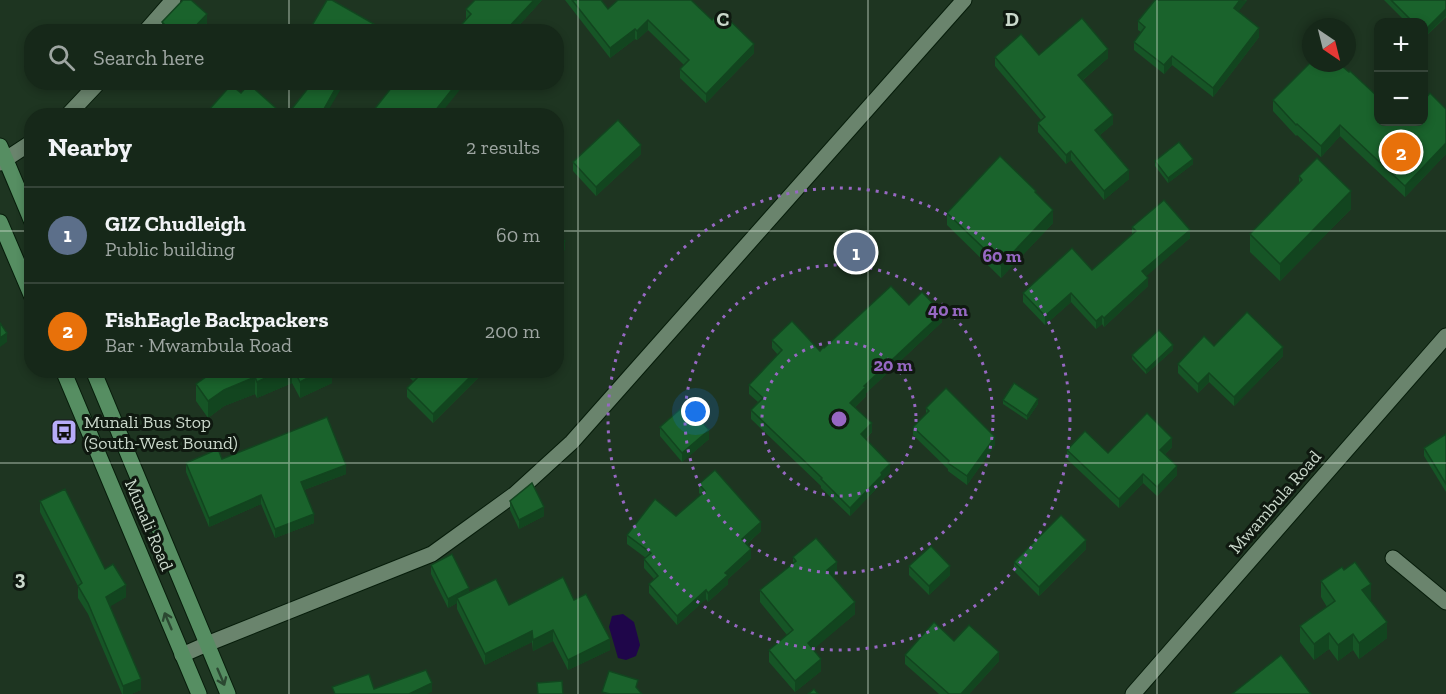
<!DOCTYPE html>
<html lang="en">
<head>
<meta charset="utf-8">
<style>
  body { margin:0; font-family:"Zilla Slab",serif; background:#1f3022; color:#f1f3f6 }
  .controls { position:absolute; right:18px; top:18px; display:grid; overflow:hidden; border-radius:12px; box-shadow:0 3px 9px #0003 }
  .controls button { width:54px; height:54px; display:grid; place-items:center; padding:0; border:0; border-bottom:2px solid #354438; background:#162819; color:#f1f3f6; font:30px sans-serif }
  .compass { position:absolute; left:1302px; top:18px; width:54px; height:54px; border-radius:50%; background:#162819; box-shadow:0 3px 9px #0003; rotate:145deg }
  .you { position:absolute; left:696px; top:412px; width:21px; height:21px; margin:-15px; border:4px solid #fff; border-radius:50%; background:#1a73e8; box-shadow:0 0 0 9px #1a73e833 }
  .badge { display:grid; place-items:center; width:39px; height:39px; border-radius:50%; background:#b7abf8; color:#fff; font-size:20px; font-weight:700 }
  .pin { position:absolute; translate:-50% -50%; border:3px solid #fff; box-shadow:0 2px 6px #0006 }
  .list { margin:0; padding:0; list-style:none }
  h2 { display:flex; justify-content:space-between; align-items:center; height:78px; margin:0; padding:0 24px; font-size:26px }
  h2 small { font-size:20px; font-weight:400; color:#9ea6a2 }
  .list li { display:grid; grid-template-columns:39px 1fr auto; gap:18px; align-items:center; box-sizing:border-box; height:96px; padding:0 24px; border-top:2px solid #354438 }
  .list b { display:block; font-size:22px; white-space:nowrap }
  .list p { margin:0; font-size:20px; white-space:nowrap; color:#9ea6a2 }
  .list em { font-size:20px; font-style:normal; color:#9ea6a2 }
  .icon { flex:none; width:33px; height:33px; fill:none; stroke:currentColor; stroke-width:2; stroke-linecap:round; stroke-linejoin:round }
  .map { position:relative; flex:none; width:1446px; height:694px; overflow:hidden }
  .search { position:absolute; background:#162819; box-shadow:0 3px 9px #0003; left:24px; top:24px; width:540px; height:66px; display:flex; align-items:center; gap:15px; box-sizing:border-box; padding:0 21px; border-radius:24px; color:#9ea6a2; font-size:22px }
  .panel { position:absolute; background:#162819; box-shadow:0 3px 9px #0003; left:24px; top:108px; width:540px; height:270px; border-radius:24px }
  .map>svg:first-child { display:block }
  .water { fill:#1f064a }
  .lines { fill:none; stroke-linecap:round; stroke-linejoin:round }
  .minor-casing { stroke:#061c0a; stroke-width:17 }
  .secondary-casing { stroke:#061c0a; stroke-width:17 }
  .minor { stroke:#6a846d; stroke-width:15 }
  .secondary { stroke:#568e62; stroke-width:15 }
  .wall { fill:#165526 }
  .shaded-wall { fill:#12451f }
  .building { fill:#1a632c; stroke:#12451f; stroke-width:1.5 }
  .oneway { stroke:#2b4831 }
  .grid { fill:none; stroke:#cad8cb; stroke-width:1.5; stroke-opacity:0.55 }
  .ring { fill:none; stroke:#9768c3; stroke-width:3; stroke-dasharray:3 6 }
  .labels { text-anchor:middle; stroke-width:6; stroke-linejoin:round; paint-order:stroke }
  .poi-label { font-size:18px; fill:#cad8cb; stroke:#0f1910; text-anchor:start }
  .street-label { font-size:18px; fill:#cad8cb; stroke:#0f1910 }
  .grid-label { font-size:20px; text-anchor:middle; font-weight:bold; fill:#cad8cb; stroke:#0f1910; stroke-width:6; stroke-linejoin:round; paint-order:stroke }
  .centre { fill:#9768c3; stroke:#0f1910; stroke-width:3 }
  .ring-label { font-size:18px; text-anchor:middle; font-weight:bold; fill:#9768c3; stroke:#0f1910; stroke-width:6; stroke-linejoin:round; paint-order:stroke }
</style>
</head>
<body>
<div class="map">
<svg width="1446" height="694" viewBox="0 0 1446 694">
  <rect width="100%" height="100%" fill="#1e3521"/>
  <polygon class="water" points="623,614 634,622 640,645 636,656 626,660 618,658 609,627 612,616"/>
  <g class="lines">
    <g class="minor-casing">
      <g id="minor">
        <polyline points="145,32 173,0"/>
        <polyline points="67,116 99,82"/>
        <polyline points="0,163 32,142"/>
        <polyline points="1393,558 1446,602"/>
        <polyline points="182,655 207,644 432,554 515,494 572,442 964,0"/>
        <polyline points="1133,694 1446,336"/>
      </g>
    </g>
    <g class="secondary-casing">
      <g id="secondary">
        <polyline points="0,146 32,222"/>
        <polyline points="0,222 32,297"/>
        <polyline points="63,370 199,694"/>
        <polyline points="93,370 228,694"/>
      </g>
    </g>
    <use href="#minor" class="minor"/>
    <use href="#secondary" class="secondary"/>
  </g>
  <g class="wall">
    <polygon points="542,0 513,32 455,32 466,19 466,9"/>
    <polygon points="565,0 601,0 608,9 712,20 754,53 706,103 680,78 680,69 684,65 648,30 637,40 635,39 610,58"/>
    <polygon points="1247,0 1238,12 1259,37 1213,97 1172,65 1164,74 1134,50 1134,42 1141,32 1138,30 1138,21"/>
    <polygon points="1384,0 1446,0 1446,17 1424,38 1424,22 1406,22"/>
    <polygon points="162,22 207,23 199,32 162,31"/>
    <polygon points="1039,55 1108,58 1083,80 1113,124 1100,135 1129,179 1104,200 1071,160 1066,164 1038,132 1038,123 1041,120 995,66 995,57"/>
    <polygon points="1273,100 1378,122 1446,109 1446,154 1405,197 1340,136 1321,157 1297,135 1296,136 1273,111"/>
    <polygon points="641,154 596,196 573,171 573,162"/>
    <polygon points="1155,161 1193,164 1168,183 1155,166"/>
    <polygon points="1299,176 1351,209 1280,281 1250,252 1250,234 1299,183"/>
    <polygon points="947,213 1053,223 1001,278 947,225"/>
    <polygon points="1132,227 1190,238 1146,276 1148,286 1104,327 1102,324 1096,329 1071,302 1045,325 1023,302 1023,293 1092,270 1132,234"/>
    <polygon points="909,305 942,322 866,393 866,396 855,407 872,432 866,439 890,472 882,480 882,483 850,516 821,488 821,486 751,419 751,410 758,402 749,394 749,385 778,355 772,348 772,340 820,351"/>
    <polygon points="1214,346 1283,356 1234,406 1209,382 1198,393 1178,373 1178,364"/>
    <polygon points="1173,350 1146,374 1132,359 1132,355"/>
    <polygon points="217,370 332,370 332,383 300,398 292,383 257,398 255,394 224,406 208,418 196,401 196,384"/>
    <polygon points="402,370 481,370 481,375 433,423 407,397 407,388 414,382"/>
    <polygon points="1003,400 1038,404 1027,420 1003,404"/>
    <polygon points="926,408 995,445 967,485 948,471 948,469 913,435 913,427 926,414"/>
    <polygon points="660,427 709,439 682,462 660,436"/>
    <polygon points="1446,434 1446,492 1424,456 1424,448"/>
    <polygon points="1172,447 1165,454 1177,475 1157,496 1143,483 1119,508 1067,459 1067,450 1108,453"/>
    <polygon points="222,459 346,474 304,490 314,523 275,538 261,504 209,527 186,472 186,463"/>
    <polygon points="699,484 761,531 747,544 751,558 728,579 728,584 708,602 706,599 677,625 649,593 649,584 654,579 644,568 644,559 646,558 627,544 627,535 676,516 701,495 699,493"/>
    <polygon points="40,501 105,569 126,597 110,606 141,690 131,694 122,694 88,614 78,598 78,586 40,512"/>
    <polygon points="510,501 544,516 519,529 510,510"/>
    <polygon points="1086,549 1039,596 1014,571 1014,562"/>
    <polygon points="793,557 837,574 833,577 855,614 813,649 821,671 795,692 769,662 769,650 787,635 760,602 760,590 793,564"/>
    <polygon points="431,565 469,592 509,605 574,600 610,650 568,670 553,641 533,651 532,642 485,665 457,609 457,603 448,608 431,574"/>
    <polygon points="909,566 950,575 929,595 909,575"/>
    <polygon points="1344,570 1371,599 1370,600 1387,638 1359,659 1353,650 1338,661 1329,649 1314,660 1300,642 1300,626 1327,607 1321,597 1321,581"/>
    <polygon points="954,641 999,661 969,694 939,694 905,664 905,655"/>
  </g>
  <g class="shaded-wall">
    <polygon points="534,0 542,0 513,32 504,32"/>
    <polygon points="1240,0 1247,1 1234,17 1234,8"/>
    <polygon points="1446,9 1446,16 1424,38 1424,31"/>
    <polygon points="207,14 207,23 199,32 190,32"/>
    <polygon points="648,20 648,30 637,40 637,31"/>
    <polygon points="1259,28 1259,37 1213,97 1213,88"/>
    <polygon points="635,29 635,39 610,58 610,48"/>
    <polygon points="754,44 754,53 706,103 706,94"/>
    <polygon points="1108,49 1108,58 1078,84 1078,75"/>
    <polygon points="1172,56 1172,65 1164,74 1164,65"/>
    <polygon points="339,82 345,82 325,116 320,116"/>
    <polygon points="458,82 466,82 439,116 431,116"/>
    <polygon points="277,109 277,116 271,116"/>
    <polygon points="1113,115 1113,124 1095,139 1095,130"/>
    <polygon points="1340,125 1340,136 1321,157 1321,146"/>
    <polygon points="1446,143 1446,154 1405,197 1405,186"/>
    <polygon points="641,145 641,154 596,196 596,187"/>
    <polygon points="1071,151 1071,160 1066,164 1066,155"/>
    <polygon points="1193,159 1193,164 1168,183 1168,178"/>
    <polygon points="1129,170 1129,179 1104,200 1104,191"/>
    <polygon points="1351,191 1351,209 1280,281 1280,264"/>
    <polygon points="1053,210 1053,223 1001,278 1001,265"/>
    <polygon points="1190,230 1190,238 1142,280 1142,271"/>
    <polygon points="565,241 565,250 556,259 556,250"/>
    <polygon points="1148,278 1148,286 1104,327 1104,318"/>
    <polygon points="1071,293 1071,302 1045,325 1045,316"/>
    <polygon points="942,313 942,322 866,393 866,396 850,412 850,403 864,386"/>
    <polygon points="1102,316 1102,324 1096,329 1096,321"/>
    <polygon points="7,333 7,342 0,347 0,338"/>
    <polygon points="1173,345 1173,350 1146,374 1146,370"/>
    <polygon points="1283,347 1283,356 1234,406 1234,397"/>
    <polygon points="282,370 292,370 292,383 257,398 257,382"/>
    <polygon points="323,370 332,370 332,383 300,398 300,382"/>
    <polygon points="477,370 481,370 481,375 433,423 433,414"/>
    <polygon points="1209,373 1209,382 1198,393 1198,384"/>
    <polygon points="255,377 255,394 224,406 208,418 208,401 224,390"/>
    <polygon points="1038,399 1038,404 1027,420 1027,416"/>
    <polygon points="872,423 872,432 861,443 861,434"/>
    <polygon points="709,430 709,439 682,462 682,453"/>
    <polygon points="995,437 995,445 967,485 967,476"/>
    <polygon points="1172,438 1172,447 1160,459 1160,450"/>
    <polygon points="890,464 890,472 882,480 882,483 850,516 850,508"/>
    <polygon points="346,465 346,474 301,491 301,482"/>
    <polygon points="1177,466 1177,475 1157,496 1157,487"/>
    <polygon points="1143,474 1143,483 1119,508 1119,499"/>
    <polygon points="261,495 261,504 209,527 209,518"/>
    <polygon points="544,507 544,516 519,529 519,520"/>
    <polygon points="314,514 314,523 275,538 275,529"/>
    <polygon points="761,522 761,531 742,548 742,539"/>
    <polygon points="1086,540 1086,549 1039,596 1039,587"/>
    <polygon points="751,549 751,558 728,579 728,584 708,602 708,593 725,573"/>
    <polygon points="837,562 837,574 827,582 827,570"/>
    <polygon points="950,566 950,575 929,595 929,586"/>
    <polygon points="1371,584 1371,599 1362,606 1362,590"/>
    <polygon points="126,585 126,597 106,609 106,597"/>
    <polygon points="469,588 469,597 457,598 457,603 448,608 448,599"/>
    <polygon points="706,590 706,599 677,625 677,616"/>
    <polygon points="855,602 855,614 808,654 808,643"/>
    <polygon points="1387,622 1387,638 1359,659 1359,643"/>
    <polygon points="553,630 553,641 533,651 533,640"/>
    <polygon points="532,631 532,642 485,665 485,654"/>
    <polygon points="1329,633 1329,649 1314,660 1314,644"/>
    <polygon points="1353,634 1353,650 1338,661 1338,645"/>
    <polygon points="610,639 610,650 568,670 568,660"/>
    <polygon points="999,652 999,661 969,694 961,694"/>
    <polygon points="821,659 821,671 795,692 795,681"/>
    <polygon points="141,679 141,690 131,694 123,694 123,686"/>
    <polygon points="432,683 432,692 427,694 409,694"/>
  </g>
  <g class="building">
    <polygon points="183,0 191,0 207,14 190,32 172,32 162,22"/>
    <polygon points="327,0 332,0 374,24 370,32 308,32"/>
    <polygon points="475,0 534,0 504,32 455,32 471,14 466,9"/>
    <polygon points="572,0 601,0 608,9 618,0 691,0 712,20 720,11 754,44 706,94 680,69 689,60 648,20 637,31 635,29 610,48"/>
    <polygon points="1155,0 1240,0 1234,8 1259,28 1213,88 1172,56 1164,65 1134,42 1145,27 1138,21"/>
    <polygon points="1391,0 1446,0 1446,9 1424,31 1424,22 1413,22"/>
    <polygon points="1082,18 1108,49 1078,75 1113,115 1095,130 1129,170 1104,191 1071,151 1066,155 1038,123 1045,117 995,57 1021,34 1039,55"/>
    <polygon points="1311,62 1311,63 1338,63 1349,72 1350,71 1378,97 1378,122 1424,122 1424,100 1430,93 1446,109 1446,143 1405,186 1340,125 1321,146 1297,124 1296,125 1273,100"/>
    <polygon points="313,82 339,82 320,116 287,116 287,115"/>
    <polygon points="396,82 458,82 431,116 369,116"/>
    <polygon points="249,84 277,109 271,116 211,116 207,112 231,85 241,93"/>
    <polygon points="618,120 641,145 596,187 573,162"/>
    <polygon points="1179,142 1193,159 1168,178 1155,161"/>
    <polygon points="1000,156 1036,191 1035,192 1053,210 1001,265 947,213"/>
    <polygon points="1317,158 1351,191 1280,264 1250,234 1302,180 1299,176"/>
    <polygon points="1164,200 1190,230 1142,271 1148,278 1104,318 1102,316 1096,321 1071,293 1045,316 1023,293 1072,248 1092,270 1136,231 1132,227"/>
    <polygon points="556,233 565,241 556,250"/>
    <polygon points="891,286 909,305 922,292 942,313 864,386 866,387 850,403 872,423 861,434 890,464 881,473 882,475 850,508 821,479 822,478 751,410 763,398 749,385 782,350 772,340 792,321 820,351 823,347 824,348"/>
    <polygon points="1247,312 1283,347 1234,397 1209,373 1198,384 1178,364 1204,336 1214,346"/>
    <polygon points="0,323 7,333 0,338"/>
    <polygon points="1159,330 1173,345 1146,370 1132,355"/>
    <polygon points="217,370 282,370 257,382 255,377 224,390 208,401 196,384 213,372"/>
    <polygon points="294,370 323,370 300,382"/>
    <polygon points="411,370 477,370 433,414 407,388 418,377"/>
    <polygon points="1014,383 1038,399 1027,416 1003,400"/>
    <polygon points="946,388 995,437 967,476 948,463 949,461 913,427 929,411 926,408"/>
    <polygon points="686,404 709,430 682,453 660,427"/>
    <polygon points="1147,413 1172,438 1160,450 1177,466 1157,487 1143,474 1119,499 1067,450 1085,431 1108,453"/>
    <polygon points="327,417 346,465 301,482 314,514 275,529 261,495 209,518 186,463 218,449 222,459"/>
    <polygon points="1446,434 1446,484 1424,448"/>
    <polygon points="715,470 761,522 742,539 751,549 725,573 728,575 708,593 706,590 677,616 649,584 658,576 644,559 651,553 627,535 655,499 676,516 705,491 699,484"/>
    <polygon points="532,483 544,507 519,520 510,501"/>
    <polygon points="65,489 105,569 113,564 126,585 106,597 141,679 123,686 88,603 78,586 82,583 40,501"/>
    <polygon points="1061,515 1086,540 1039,587 1014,562"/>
    <polygon points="816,538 837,562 827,570 855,602 808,643 821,659 795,681 769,650 793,630 760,590 796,561 793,557"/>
    <polygon points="931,546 950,566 929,586 909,566"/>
    <polygon points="452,554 469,588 448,599 431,565"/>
    <polygon points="1355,562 1371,584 1362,590 1387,622 1359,643 1353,634 1338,645 1329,633 1314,644 1300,626 1335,601 1321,581 1342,567 1344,570"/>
    <polygon points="563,577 574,600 586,594 610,639 568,660 553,630 533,640 532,631 485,654 457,598 496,579 509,605"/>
    <polygon points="934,622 954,641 969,625 999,652 961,694 949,694 905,655"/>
    <polygon points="1281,655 1311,694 1232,694"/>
    <polygon points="426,670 432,683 409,694 335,694 332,687 369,674 374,689"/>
    <polygon points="609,671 638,680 636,687 642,694 610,694 602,692"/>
    <polygon points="562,681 563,694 538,694 537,683"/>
    <polygon points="814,689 818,694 808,694"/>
  </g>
  <defs><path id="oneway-shaft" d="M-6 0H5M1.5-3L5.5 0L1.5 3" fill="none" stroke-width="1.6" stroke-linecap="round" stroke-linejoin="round" transform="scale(1.5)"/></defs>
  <g class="oneway">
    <use href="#oneway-shaft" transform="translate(168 621) rotate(-113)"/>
    <use href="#oneway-shaft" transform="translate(221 677) rotate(67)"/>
  </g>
  <path class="grid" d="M 289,0 L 289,32M 578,0 L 578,694M 868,0 L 868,694M 1157,0 L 1157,694M 289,82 L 289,116M 0,231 L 32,231M 556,231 L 1446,231M 289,370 L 289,694M 0,463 L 1446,463"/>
  <g class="ring">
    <circle cx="839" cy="419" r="77"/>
    <circle cx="839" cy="419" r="154"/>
    <circle cx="839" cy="419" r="231"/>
  </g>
  <defs>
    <g id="bus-square" transform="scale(1.35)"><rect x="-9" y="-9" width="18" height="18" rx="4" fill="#b7abf8" stroke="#0f1910"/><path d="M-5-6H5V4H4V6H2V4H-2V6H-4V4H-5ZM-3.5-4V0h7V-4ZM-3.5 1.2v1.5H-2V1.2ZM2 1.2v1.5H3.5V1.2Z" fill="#111"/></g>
  </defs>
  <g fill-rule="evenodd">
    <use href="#bus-square" x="64" y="432"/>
  </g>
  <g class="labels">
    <g class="poi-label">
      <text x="84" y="428">Munali Bus Stop<tspan x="84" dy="21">(South-West Bound)</tspan></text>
    </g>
    <g class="street-label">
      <text transform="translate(1275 502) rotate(-49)" y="6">Mwambula Road</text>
      <text transform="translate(149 525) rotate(67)" y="6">Munali Road</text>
    </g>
  </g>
  <g class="grid-label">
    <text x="723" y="26">C</text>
    <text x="1012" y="26">D</text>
    <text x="20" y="585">3</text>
  </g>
  <circle cx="839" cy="419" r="9" class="centre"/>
  <g class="ring-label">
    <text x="1002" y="262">60 m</text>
    <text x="948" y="316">40 m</text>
    <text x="893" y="371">20 m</text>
  </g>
</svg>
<div class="controls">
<button>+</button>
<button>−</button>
</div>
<svg class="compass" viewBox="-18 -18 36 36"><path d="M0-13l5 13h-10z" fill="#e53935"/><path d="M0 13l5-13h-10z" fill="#9ea6a2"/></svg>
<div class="you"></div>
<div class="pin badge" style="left:856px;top:252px;background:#5c6f8a">1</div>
<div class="pin badge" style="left:1401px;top:152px;background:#e8710a">2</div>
<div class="search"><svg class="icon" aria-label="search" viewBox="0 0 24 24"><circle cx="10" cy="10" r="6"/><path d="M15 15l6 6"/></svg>Search here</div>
<section class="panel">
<h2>Nearby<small>2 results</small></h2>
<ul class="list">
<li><span class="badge" style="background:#5c6f8a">1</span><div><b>GIZ Chudleigh</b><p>Public building</p></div><em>60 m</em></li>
<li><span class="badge" style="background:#e8710a">2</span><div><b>FishEagle Backpackers</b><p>Bar · Mwambula Road</p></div><em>200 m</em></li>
</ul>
</section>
</div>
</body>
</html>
